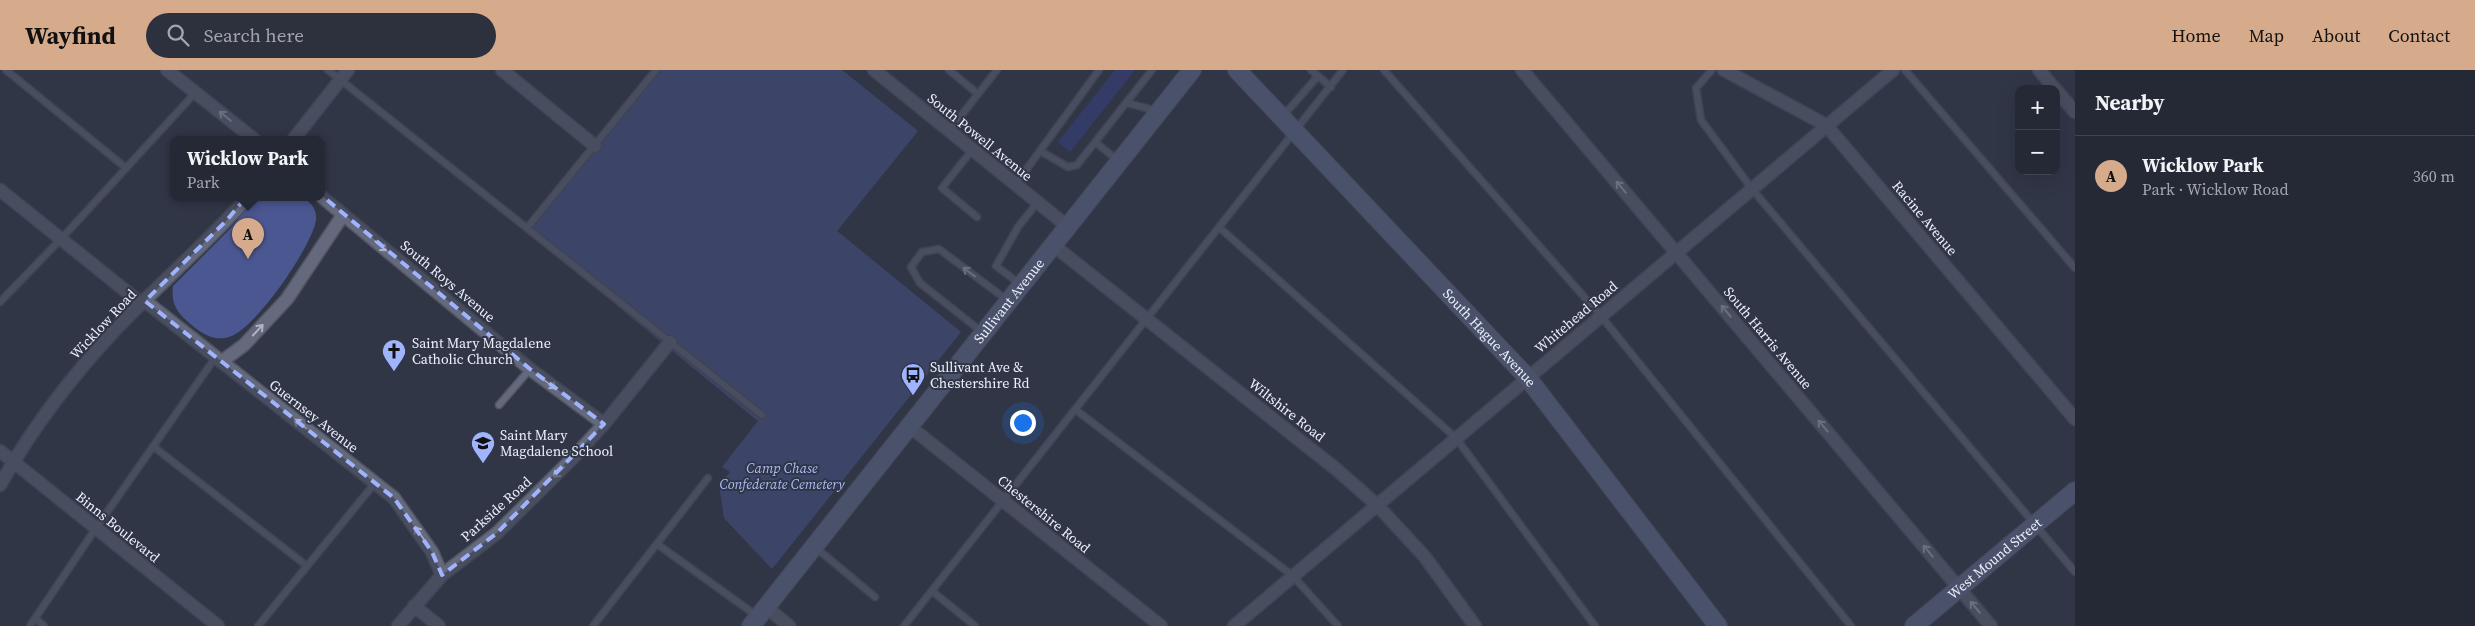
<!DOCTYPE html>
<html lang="en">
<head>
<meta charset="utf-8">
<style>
  body { margin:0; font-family:"Source Serif 4",serif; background:#2d303d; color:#f1f3f6 }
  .controls { position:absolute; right:15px; top:15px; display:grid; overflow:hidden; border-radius:10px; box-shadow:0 5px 20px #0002 }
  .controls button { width:45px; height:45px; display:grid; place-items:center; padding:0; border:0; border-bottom:1px solid #424450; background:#252835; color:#f1f3f6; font:25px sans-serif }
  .you { position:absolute; left:1022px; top:352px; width:18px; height:18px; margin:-12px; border:4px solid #fff; border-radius:50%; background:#1a73e8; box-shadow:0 0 0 8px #1a73e833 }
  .badge { display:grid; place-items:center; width:32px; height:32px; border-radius:50%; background:#d6ab8b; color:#111; font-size:16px; font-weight:700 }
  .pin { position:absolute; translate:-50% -41px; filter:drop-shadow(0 1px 2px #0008) }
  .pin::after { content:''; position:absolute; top:26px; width:18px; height:15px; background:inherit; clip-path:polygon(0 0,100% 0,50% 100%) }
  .popup { position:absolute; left:170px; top:66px; width:155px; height:65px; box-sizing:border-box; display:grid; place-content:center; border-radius:10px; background:#252835; filter:drop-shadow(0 1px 4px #0005); font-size:16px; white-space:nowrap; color:#a3a6ad }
  .popup b { font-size:19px; color:#f1f3f6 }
  .popup::after { content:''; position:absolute; left:50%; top:100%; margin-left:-10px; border:10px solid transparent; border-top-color:#252835 }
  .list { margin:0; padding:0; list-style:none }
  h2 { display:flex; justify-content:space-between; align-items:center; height:65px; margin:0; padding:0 20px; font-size:21px }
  h2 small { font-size:16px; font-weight:400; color:#a3a6ad }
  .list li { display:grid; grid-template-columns:32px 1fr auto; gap:15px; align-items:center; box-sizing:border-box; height:80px; padding:0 20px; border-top:1px solid #424450 }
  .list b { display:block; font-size:19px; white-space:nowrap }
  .list p { margin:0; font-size:16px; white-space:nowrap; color:#a3a6ad }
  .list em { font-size:16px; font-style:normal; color:#a3a6ad }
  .icon { flex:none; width:28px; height:28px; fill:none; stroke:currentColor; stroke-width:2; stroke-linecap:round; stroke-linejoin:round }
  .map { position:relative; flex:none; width:2075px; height:556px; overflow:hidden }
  header { display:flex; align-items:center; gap:30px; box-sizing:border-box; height:70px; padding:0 25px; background:#d6ab8b; color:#111 }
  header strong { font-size:24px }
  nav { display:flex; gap:28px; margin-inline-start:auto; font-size:18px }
  .search { width:350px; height:45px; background:#2d303d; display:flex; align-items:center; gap:12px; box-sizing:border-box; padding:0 18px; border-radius:28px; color:#a3a6ad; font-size:19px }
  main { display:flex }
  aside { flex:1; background:#252835 }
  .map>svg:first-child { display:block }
  .green { fill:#4b5791 }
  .building { fill:#35418c }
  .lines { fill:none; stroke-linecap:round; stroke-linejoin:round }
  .lane-casing { stroke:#505463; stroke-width:9 }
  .street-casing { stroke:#505463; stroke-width:15 }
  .secondary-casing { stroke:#505463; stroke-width:20 }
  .lane { stroke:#64697d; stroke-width:6 }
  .street { stroke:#64697d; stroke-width:12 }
  .secondary { stroke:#697194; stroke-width:18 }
  .oneway { stroke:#afb3c2 }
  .marked { fill:none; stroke:#a0b3fd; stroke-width:4; stroke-dasharray:10 6; stroke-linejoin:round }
  .labels { text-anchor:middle; stroke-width:4; stroke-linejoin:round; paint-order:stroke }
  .street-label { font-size:14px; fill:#eceffb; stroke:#313647 }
  .poi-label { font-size:14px; fill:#eceffb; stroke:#313647; text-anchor:start }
  .park-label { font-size:14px; font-style:italic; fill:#acbcfc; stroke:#313647 }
</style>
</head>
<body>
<header>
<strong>Wayfind</strong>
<div class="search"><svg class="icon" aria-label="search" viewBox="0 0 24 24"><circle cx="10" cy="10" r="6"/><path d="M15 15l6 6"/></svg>Search here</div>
<nav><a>Home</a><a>Map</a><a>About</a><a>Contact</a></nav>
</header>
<main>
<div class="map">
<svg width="2075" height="556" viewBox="0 0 2075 556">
  <rect width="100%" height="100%" fill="#313647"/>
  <g class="green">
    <polygon points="656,0 842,0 918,61 837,161 961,262 772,499 724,448 719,415 730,402 722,397 758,351 527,162"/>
    <path d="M 256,128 L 304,128 C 312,134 317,140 316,150 C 313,175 254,261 229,267 C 212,272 200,262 188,252 C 176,241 171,233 173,216 L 228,161 Z"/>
  </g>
  <polygon class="building" points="1115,0 1135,0 1070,82 1058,72"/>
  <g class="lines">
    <g class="lane-casing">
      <g id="lane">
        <polyline points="6,0 126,98"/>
        <polyline points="328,0 762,345"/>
        <polyline points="949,0 978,24 997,0"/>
        <polyline points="1311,0 1331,17"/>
        <polyline points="1384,0 1601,246 1851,556"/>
        <polyline points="1712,0 1696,18 1701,50 1752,119 2075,502"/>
        <polyline points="1905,0 2075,198"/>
        <polyline points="1127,33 1157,41"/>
        <polyline points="1283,46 1318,6"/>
        <polyline points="949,61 978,24"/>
        <polyline points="1096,73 1119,91"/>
        <polyline points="972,80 942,118 977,147"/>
        <polyline points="1040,81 1068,97 1077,95 1152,0"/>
        <polyline points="1015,115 1099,0"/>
        <polyline points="527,158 656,0"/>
        <polyline points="1220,158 1456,368 1595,556"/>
        <polyline points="1020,214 996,196 1018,157 1037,133"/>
        <polyline points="0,232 61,169 195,23"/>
        <polyline points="982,262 920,213 911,197 922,182 939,179 1007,230"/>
        <polyline points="499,335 530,299"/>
        <polyline points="1076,340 1293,506 1338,556"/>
        <polyline points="154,377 307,496"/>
        <polyline points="657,474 757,546"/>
        <polyline points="815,477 875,527"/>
        <polyline points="932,521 975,556"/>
        <polyline points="36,549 44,556"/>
        <polyline points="30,556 96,458 215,288"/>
        <polyline points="258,556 375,413"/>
        <polyline points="593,556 708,408"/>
        <polyline points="904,556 1343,0"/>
      </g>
    </g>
    <g class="street-casing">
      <g id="street">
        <polyline points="167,0 255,70"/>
        <polyline points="502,0 595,76"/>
        <polyline points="874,0 1067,156"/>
        <polyline points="1522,0 1991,556"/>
        <polyline points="1724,0 1826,55 2075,349"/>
        <polyline points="2039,0 2055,19"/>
        <polyline points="2056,20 2075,42"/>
        <polyline points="293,70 348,0"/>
        <polyline points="0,120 142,234"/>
        <polyline points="322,127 530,299 604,354"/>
        <polyline points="1053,175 1336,399 1377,435 1425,487 1475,556"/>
        <polyline points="145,231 394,428 432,482 442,505"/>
        <polyline points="221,292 244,275 287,229 343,145"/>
        <polyline points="909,356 1161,556"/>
        <polyline points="0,381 218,556"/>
        <path d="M 0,415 C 32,358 71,307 115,260 C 158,215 205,175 247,128"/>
        <polyline points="414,536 439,556"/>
        <polyline points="766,537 789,556"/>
        <polyline points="398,556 442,505 497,463 571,390 604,354 670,272"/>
        <polyline points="1234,556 1893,0"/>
      </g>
    </g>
    <g class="secondary-casing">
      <g id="secondary">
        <path id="s1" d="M 1237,0 L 1527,307 L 1718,556"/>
        <path id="s2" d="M 751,556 L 1192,0"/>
        <path id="s3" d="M 1914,556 L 2075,421"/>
      </g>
    </g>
    <use href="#lane" class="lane"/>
    <use href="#street" class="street"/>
    <use href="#secondary" class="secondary"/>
  </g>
  <defs><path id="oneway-shaft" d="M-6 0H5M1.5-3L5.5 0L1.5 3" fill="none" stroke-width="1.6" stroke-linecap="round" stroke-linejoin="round" transform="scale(1.25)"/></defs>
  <g class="oneway">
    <use href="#oneway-shaft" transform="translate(225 46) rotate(-141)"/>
    <use href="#oneway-shaft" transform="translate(1621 117) rotate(-130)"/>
    <use href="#oneway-shaft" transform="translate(381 176) rotate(39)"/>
    <use href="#oneway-shaft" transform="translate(969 202) rotate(-143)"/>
    <use href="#oneway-shaft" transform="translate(1726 241) rotate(-130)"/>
    <use href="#oneway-shaft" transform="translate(258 260) rotate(-47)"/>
    <use href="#oneway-shaft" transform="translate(550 314) rotate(37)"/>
    <use href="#oneway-shaft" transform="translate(300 354) rotate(-142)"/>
    <use href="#oneway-shaft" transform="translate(1823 356) rotate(-130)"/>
    <use href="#oneway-shaft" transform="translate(559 402) rotate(135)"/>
    <use href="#oneway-shaft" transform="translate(419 463) rotate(-126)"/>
    <use href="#oneway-shaft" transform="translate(1928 481) rotate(-130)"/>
    <use href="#oneway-shaft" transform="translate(1975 537) rotate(-130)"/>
  </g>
  <path d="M0 0H2075V556H0ZM 278,89 L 530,299 L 604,354 L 497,463 L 442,505 L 432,482 L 394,428 L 145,231 L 227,150 Z" fill="#313647" fill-opacity=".55" fill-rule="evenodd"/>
  <path class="marked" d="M 278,89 L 530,299 L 604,354 L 497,463 L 442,505 L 432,482 L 394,428 L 145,231 L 227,150 Z"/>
  <defs>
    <g id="church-pin" transform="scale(1.25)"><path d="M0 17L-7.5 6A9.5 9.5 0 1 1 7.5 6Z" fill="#a0b3fd" stroke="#313647"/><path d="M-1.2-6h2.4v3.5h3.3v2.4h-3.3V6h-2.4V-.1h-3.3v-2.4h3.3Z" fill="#111"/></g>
    <g id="bus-pin" transform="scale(1.25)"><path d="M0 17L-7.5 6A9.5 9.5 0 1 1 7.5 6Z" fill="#a0b3fd" stroke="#313647"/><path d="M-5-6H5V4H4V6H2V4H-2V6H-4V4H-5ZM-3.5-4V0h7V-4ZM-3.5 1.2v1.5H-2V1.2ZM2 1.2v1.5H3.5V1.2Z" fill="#111"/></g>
    <g id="school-pin" transform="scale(1.25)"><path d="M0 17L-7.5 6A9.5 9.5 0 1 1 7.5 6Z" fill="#a0b3fd" stroke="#313647"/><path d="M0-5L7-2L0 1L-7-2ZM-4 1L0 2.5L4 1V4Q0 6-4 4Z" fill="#111"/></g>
  </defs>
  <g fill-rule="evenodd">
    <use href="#church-pin" x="394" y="281"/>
    <use href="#bus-pin" x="913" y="305"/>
    <use href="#school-pin" x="483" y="373"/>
  </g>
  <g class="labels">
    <g class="street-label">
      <text transform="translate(980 67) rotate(39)" y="5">South Powell Avenue</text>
      <text transform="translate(1925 148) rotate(50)" y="5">Racine Avenue</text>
      <text transform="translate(448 211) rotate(40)" y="5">South Roys Avenue</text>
      <text dy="5" stroke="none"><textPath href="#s2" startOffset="415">Sullivant Avenue</textPath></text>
      <text transform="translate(1576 247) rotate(-40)" y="5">Whitehead Road</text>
      <text transform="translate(103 254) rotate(-47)" y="5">Wicklow Road</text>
      <text dy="5" stroke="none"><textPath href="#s1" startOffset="368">South Hague Avenue</textPath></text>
      <text transform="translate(1768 268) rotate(50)" y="5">South Harris Avenue</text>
      <text transform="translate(1287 340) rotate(38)" y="5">Wiltshire Road</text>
      <text transform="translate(314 346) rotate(38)" y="5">Guernsey Avenue</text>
      <text transform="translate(496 439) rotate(-42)" y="5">Parkside Road</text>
      <text transform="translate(1044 444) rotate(39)" y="5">Chestershire Road</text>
      <text transform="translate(118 457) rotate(39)" y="5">Binns Boulevard</text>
      <text dy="5" stroke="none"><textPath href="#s3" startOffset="105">West Mound Street</textPath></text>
    </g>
    <g class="poi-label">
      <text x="412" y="278">Saint Mary Magdalene<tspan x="412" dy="16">Catholic Church</tspan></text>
      <text x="930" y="302">Sullivant Ave &amp;<tspan x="930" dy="16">Chestershire Rd</tspan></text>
      <text x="500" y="370">Saint Mary<tspan x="500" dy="16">Magdalene School</tspan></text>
    </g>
    <g class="park-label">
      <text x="782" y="403">Camp Chase<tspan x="782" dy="16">Confederate Cemetery</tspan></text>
    </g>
  </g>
</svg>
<div class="controls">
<button>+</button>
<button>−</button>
</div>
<div class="you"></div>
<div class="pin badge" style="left:248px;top:189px">A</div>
<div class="popup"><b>Wicklow Park</b>Park</div>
</div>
<aside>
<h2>Nearby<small></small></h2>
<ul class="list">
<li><span class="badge">A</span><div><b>Wicklow Park</b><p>Park · Wicklow Road</p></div><em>360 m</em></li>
</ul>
</aside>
</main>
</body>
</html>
